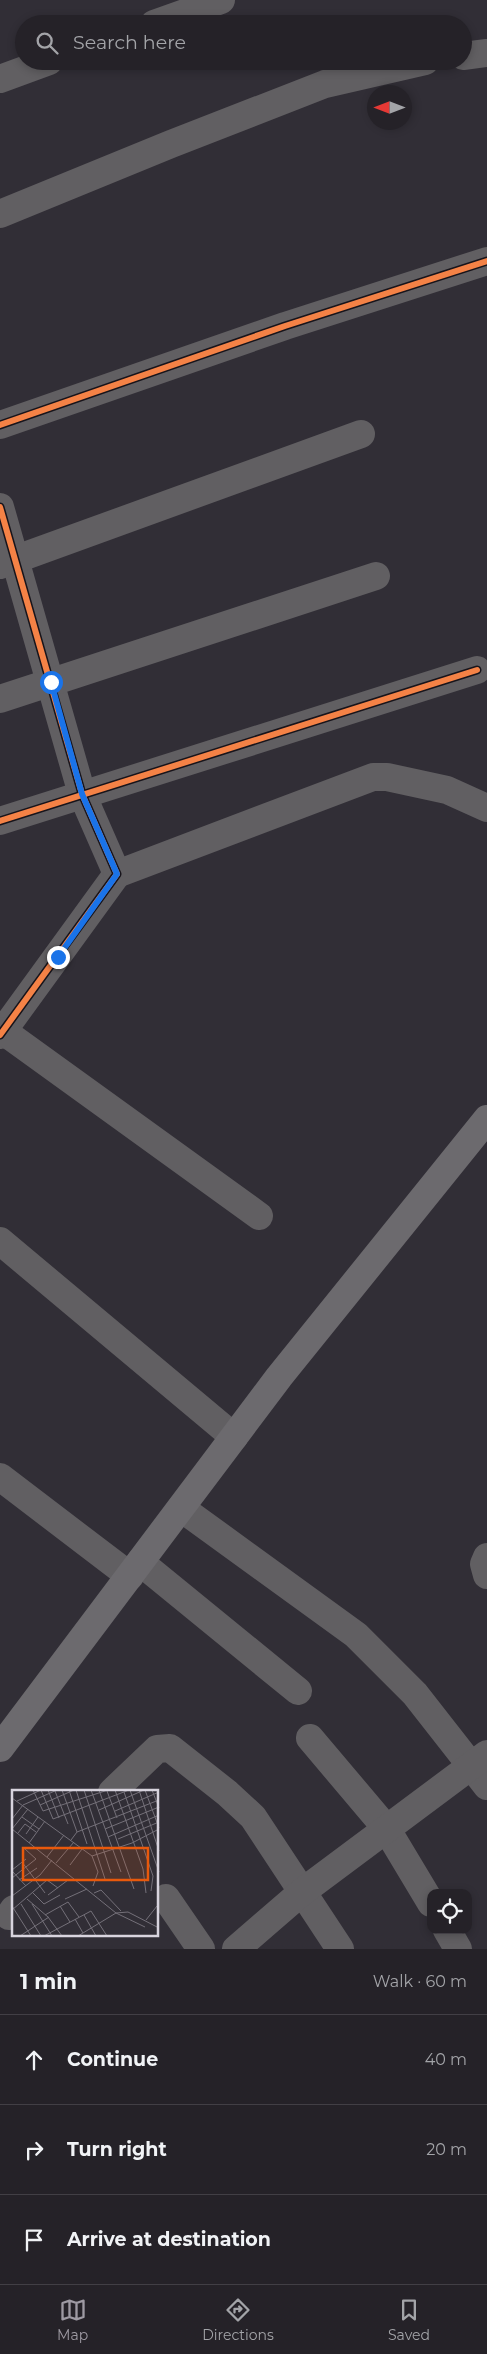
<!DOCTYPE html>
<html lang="en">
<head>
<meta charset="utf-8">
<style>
  body { margin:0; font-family:Montserrat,sans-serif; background:#312f34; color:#f1f3f6 }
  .controls { position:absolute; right:15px; bottom:15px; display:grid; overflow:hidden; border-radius:10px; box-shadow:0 2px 8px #0003 }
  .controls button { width:45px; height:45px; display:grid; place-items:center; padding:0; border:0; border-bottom:1px solid #423f45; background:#252228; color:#f1f3f6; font:25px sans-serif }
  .compass { position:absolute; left:367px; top:85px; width:45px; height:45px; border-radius:50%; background:#252228; box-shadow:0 2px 8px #0003; rotate:270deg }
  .stop { position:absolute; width:15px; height:15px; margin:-11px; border:4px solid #1a73e8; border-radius:50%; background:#fff }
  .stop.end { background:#1a73e8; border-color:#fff; box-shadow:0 1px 5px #0008 }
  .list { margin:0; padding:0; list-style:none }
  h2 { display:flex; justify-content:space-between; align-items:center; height:65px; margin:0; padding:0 20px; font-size:21px }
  h2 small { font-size:16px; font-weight:400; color:#a3a4a8 }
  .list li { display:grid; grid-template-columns:32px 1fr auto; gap:15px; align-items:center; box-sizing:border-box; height:90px; padding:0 20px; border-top:1px solid #423f45 }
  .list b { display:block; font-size:19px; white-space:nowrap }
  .list em { font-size:16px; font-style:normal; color:#a3a4a8 }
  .icon { flex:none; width:28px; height:28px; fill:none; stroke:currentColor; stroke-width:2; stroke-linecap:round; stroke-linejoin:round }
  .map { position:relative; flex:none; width:487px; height:1949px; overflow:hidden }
  .search { position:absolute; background:#252228; box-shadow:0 2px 8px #0003; left:15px; right:15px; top:15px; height:55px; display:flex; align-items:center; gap:12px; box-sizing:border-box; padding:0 18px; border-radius:28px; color:#a3a4a8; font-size:19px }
  .sheet { height:335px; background:#252228 }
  nav { display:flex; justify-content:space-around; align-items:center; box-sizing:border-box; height:70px; border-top:1px solid #423f45; background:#252228; font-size:14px; color:#a3a4a8 }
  nav a { display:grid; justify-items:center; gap:2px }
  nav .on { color:#9e9aa3 }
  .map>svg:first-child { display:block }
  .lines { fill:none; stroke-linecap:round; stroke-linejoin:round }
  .minor { stroke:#615f62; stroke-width:28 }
  .major { stroke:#6c6a6e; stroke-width:28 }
  .cycleway-casing { stroke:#17141b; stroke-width:9 }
  .cycleway { stroke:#f48246; stroke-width:6 }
  .route { stroke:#1a73e8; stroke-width:6 }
  .inset-road { fill:none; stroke:#747079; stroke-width:1 }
  .view { fill:#e8590c; fill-opacity:0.15; stroke:#e8590c; stroke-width:2.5 }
  .inset-edge { fill:none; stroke:#d8d4de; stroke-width:2.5 }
</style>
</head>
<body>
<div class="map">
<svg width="487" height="1949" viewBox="0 0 487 1949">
  <rect width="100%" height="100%" fill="#312e36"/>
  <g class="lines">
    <g class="minor">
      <polyline points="154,24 221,0"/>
      <polyline points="463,56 487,53"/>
      <polyline points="0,79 49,61"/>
      <polyline points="0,214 171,144 325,84 425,61"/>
      <polyline points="0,425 285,326 487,261"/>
      <polyline points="0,507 82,794 117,874 0,1035"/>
      <polyline points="0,565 361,434"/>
      <polyline points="0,699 376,576"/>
      <polyline points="0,821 477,670"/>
      <polyline points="117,874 373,777 387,777 447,790 487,808"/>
      <polyline points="3,1031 259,1216"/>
      <polyline points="0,1241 234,1437"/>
      <polyline points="0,1477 130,1576"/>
      <polyline points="181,1508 356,1635 415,1694 487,1786"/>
      <polyline points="487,1557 484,1564 487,1575"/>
      <polyline points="140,1562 298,1691"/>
      <polyline points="310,1738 386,1828 431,1903"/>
      <polyline points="112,1792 157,1749 170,1748 227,1793 253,1817 340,1949"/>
      <polyline points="166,1898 201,1949"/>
      <polyline points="9,1916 14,1909"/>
      <polyline points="447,1930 458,1949"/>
      <polyline points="236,1949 302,1892 487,1754"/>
    </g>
    <polyline class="major" points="0,1748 279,1377 487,1119"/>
    <g class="cycleway-casing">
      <g id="cycleway">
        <polyline points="0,425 285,326 487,261"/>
        <polyline points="0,507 82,794 117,874 0,1035"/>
        <polyline points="0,821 477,670"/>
      </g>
    </g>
    <use href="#cycleway" class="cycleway"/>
  </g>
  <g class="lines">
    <polyline class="route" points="51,682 82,794 117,874 58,957"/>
  </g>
  <g transform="translate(12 1790)">
    <rect width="146" height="146" fill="#312e36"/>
    <path class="inset-road" d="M 21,0 L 31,21 L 96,0M 29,0 L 41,29 L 117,0M 36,0 L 47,28M 50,0 L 65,42M 57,0 L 75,54M 64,0 L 93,89M 72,0 L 99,83M 79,0 L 109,82M 87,0 L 122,99M 103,0 L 131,79 L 134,103M 118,0 L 147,82M 127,0 L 147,61M 133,0 L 147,38M 140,0 L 147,18M 43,1 L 56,34M 95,1 L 105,28M 112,2 L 141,86 L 139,101M 0,8 L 80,66 L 120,53 L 147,39M 5,11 L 29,0M 28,15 L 62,0M 87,20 L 132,0M 103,21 L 147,2M 10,27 L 27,39M 0,29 L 11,15 L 45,0M 0,39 L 16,19M 0,39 L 104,123 L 66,146M 93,39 L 147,17M 6,43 L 13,34 L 24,42M 14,44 L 26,27M 96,47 L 147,25M 106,49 L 147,32M 59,50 L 65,42 L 147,10M 17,53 L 33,31M 80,66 L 86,82 L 81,96M 35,67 L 52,45M 10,72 L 33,103M 44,73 L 62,52M 58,75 L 70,59M 0,80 L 14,69M 0,81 L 14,96M 0,88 L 24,69 L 13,59M 7,90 L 25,78M 21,103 L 32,114 L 48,105M 82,103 L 89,100 L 109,121M 36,105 L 56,90M 0,106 L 28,85 L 40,70M 15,109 L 36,127 L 50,146M 53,109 L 75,99M 9,114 L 29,146M 20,114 L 40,146M 0,116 L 19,146M 48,116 L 58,132M 0,120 L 35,90 L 46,98M 104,123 L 116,122 L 147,138M 104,123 L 133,137M 33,125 L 56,112 L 67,127M 72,125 L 84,146M 63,129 L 71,143M 134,130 L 145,116M 8,146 L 37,127M 32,146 L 79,121 L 95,146"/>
    <path class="view" d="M 11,58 L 136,58 L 136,90 L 11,90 Z"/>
    <rect width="146" height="146" class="inset-edge"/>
  </g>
</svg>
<div class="controls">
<button><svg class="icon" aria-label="locate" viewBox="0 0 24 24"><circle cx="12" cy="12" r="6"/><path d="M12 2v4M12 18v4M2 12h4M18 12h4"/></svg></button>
</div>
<svg class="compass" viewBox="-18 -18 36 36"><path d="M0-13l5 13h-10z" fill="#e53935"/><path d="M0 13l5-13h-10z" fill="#a3a4a8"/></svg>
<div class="stop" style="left:51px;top:682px"></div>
<div class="stop end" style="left:58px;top:957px"></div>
<div class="search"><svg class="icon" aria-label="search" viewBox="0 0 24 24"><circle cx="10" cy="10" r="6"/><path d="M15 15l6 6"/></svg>Search here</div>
</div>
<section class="sheet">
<h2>1 min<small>Walk · 60 m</small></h2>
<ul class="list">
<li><svg class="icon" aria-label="ahead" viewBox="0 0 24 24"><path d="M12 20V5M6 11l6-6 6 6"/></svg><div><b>Continue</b></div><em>40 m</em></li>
<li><svg class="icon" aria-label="right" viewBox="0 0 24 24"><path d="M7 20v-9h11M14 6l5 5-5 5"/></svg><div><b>Turn right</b></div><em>20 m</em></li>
<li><svg class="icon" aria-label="arrive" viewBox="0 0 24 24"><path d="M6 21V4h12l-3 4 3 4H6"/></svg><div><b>Arrive at destination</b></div></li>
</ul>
</section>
<nav>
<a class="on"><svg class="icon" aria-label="map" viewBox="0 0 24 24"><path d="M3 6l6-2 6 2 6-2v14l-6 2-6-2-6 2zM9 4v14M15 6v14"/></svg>Map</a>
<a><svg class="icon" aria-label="directions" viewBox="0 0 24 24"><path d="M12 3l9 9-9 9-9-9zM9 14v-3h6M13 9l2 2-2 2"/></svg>Directions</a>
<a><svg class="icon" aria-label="saved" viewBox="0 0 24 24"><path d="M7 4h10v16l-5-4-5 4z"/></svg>Saved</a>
</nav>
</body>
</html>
